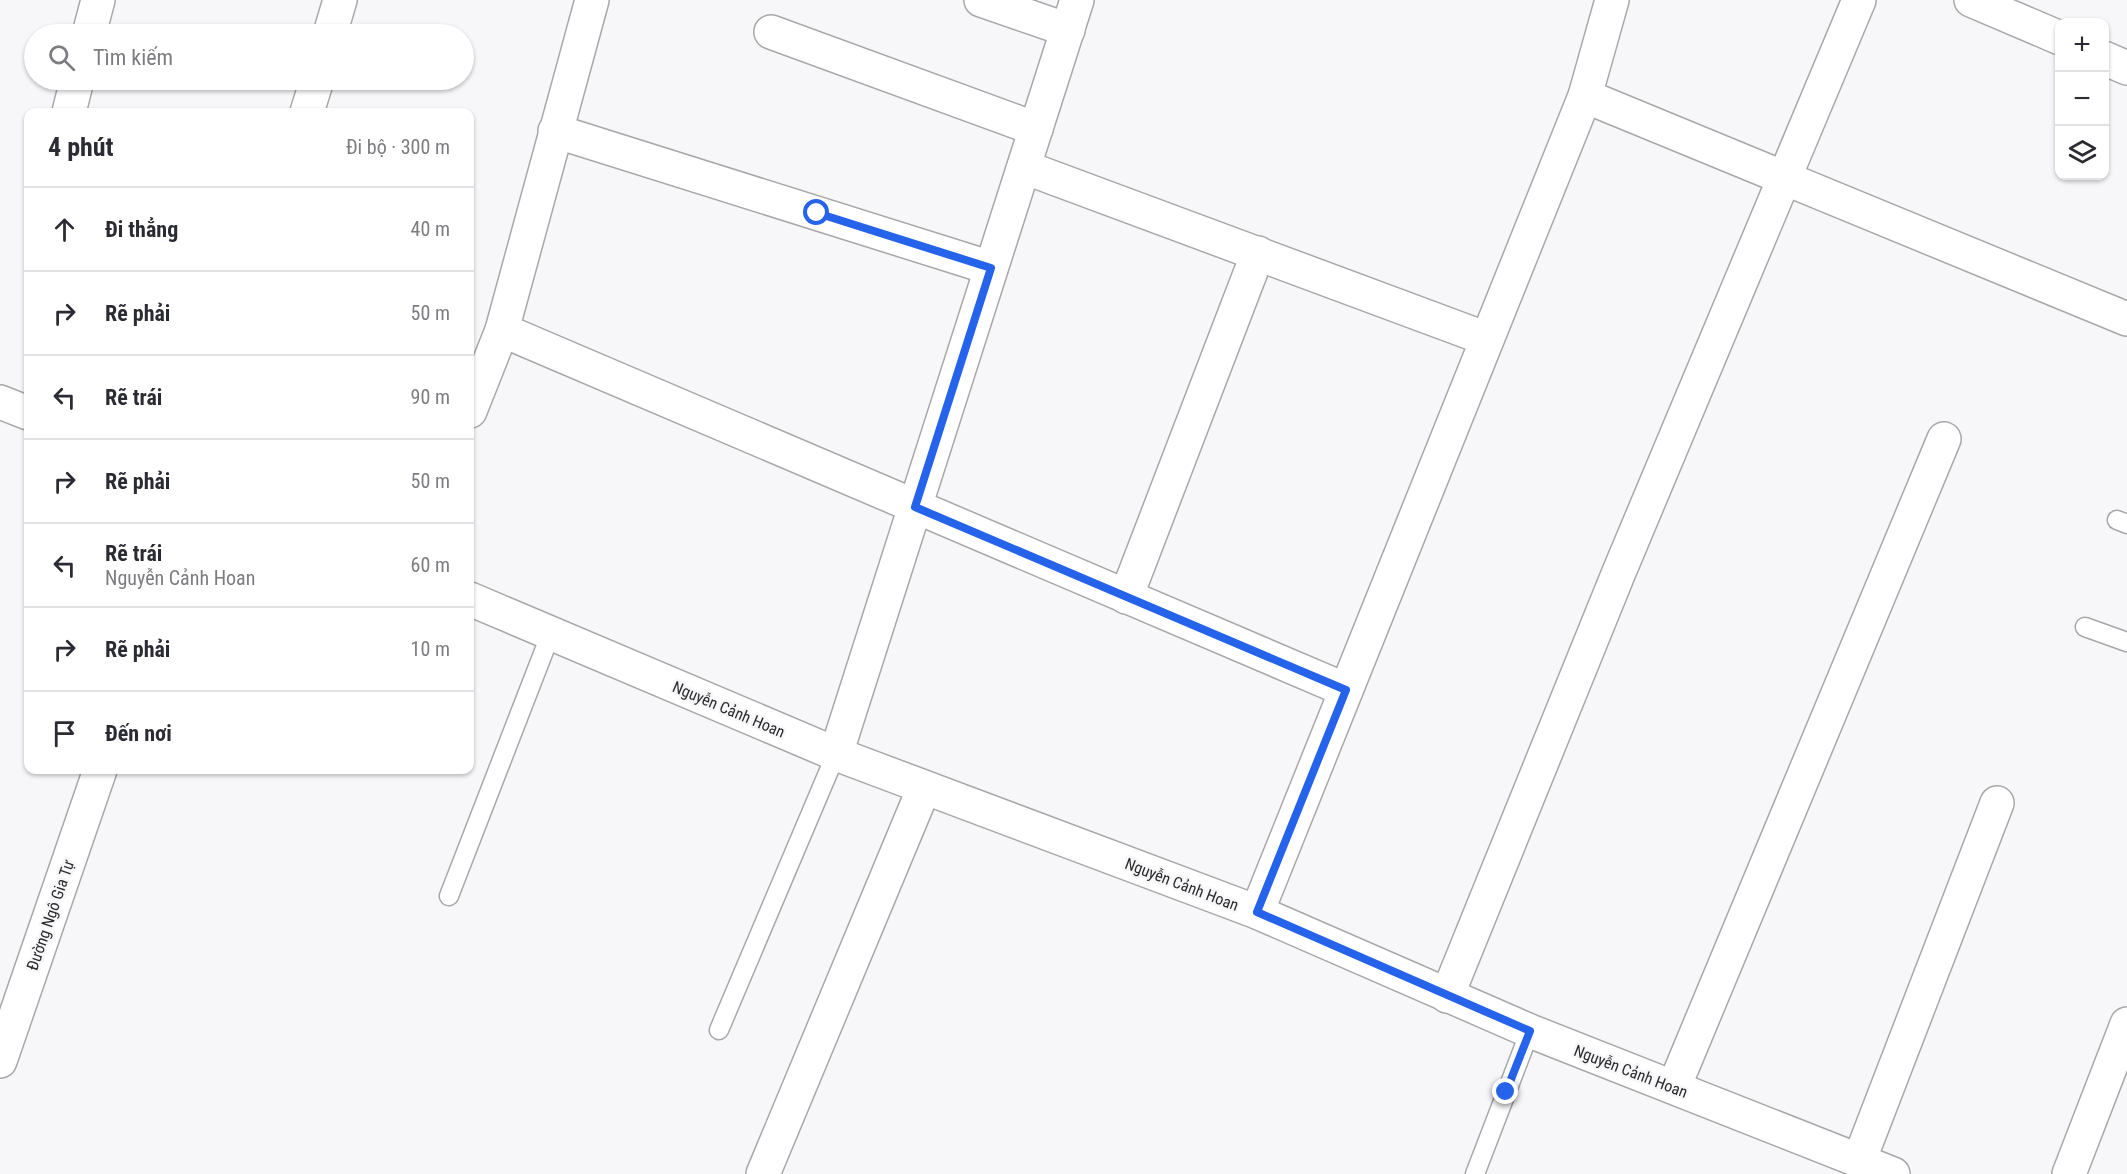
<!DOCTYPE html>
<html lang="vi">
<head>
<meta charset="utf-8">
<style>
  body { margin:0; font-family:"Roboto Condensed",sans-serif; background:#f7f7f7; color:#2b2b33 }
  .controls { position:absolute; right:18px; top:18px; display:grid; overflow:hidden; border-radius:12px; box-shadow:0 2px 4px #0004 }
  .controls button { width:54px; height:54px; display:grid; place-items:center; padding:0; border:0; border-bottom:2px solid #e1e1e2; background:#fff; color:#2b2b33; font:30px sans-serif }
  .stop { position:absolute; width:18px; height:18px; margin:-14px; border:4px solid #2563eb; border-radius:50%; background:#fff }
  .stop.end { background:#2563eb; border-color:#fff; box-shadow:0 2px 6px #0008 }
  .list { margin:0; padding:0; list-style:none }
  h2 { display:flex; justify-content:space-between; align-items:center; height:78px; margin:0; padding:0 24px; font-size:26px }
  h2 small { font-size:20px; font-weight:400; color:#7c7c81 }
  .list li { display:grid; grid-template-columns:39px 1fr auto; gap:18px; align-items:center; box-sizing:border-box; height:84px; padding:0 24px; border-top:2px solid #e1e1e2 }
  .list b { display:block; font-size:22px; white-space:nowrap }
  .list p { margin:0; font-size:20px; white-space:nowrap; color:#7c7c81 }
  .list em { font-size:20px; font-style:normal; color:#7c7c81 }
  .icon { flex:none; width:33px; height:33px; fill:none; stroke:currentColor; stroke-width:2; stroke-linecap:round; stroke-linejoin:round }
  .map { position:relative; flex:none; width:2127px; height:1174px; overflow:hidden }
  .search { position:absolute; background:#fff; box-shadow:0 2px 4px #0004; left:24px; top:24px; width:450px; height:66px; display:flex; align-items:center; gap:15px; box-sizing:border-box; padding:0 21px; border-radius:33px; color:#7c7c81; font-size:22px }
  .panel { position:absolute; background:#fff; box-shadow:0 2px 4px #0004; left:24px; top:108px; width:450px; height:666px; border-radius:12px }
  .map>svg:first-child { display:block }
  .lines { fill:none; stroke-linecap:round; stroke-linejoin:round }
  .lane-casing { stroke:#a8a8aa; stroke-width:21 }
  .street-casing { stroke:#a8a8aa; stroke-width:36 }
  .secondary-casing { stroke:#a8a8aa; stroke-width:36 }
  .lane { stroke:#fff; stroke-width:18 }
  .street { stroke:#fff; stroke-width:33 }
  .secondary { stroke:#fff; stroke-width:33 }
  .route { stroke:#2563eb; stroke-width:8 }
  .labels { text-anchor:middle; stroke-width:5; stroke-linejoin:round; paint-order:stroke }
  .street-label { font-size:16px; fill:#2b2b2c; stroke:#f7f7fa }
</style>
</head>
<body>
<div class="map">
<svg width="2127" height="1174" viewBox="0 0 2127 1174">
  <rect width="100%" height="100%" fill="#f7f7fa"/>
  <g class="lines">
    <g class="lane-casing">
      <g id="lane">
        <polyline points="2117,520 2127,524"/>
        <polyline points="2085,627 2127,642"/>
        <polyline points="449,896 551,633"/>
        <polyline points="719,1030 836,754"/>
        <polyline points="1475,1174 1530,1031"/>
      </g>
    </g>
    <g class="street-casing">
      <g id="street">
        <polyline points="981,0 1068,30"/>
        <polyline points="1971,0 2060,38"/>
        <polyline points="771,32 1036,129"/>
        <polyline points="89,34 98,0"/>
        <polyline points="2104,58 2127,68"/>
        <polyline points="1585,96 2127,319"/>
        <polyline points="69,112 77,80"/>
        <polyline points="555,131 991,268"/>
        <polyline points="1024,167 1487,339"/>
        <polyline points="502,330 1346,690"/>
        <polyline points="470,411 502,330 592,0"/>
        <polyline points="1126,597 1258,253"/>
        <polyline points="836,754 1077,0"/>
        <polyline points="1257,912 1585,96 1612,0"/>
        <polyline points="1447,996 1619,572 1859,0"/>
        <polyline points="1674,1087 1944,439"/>
        <polyline points="1859,1161 1997,803"/>
        <polyline points="763,1174 924,788"/>
        <polyline points="2069,1174 2127,1024"/>
      </g>
    </g>
    <g class="secondary-casing">
      <g id="secondary">
        <polyline points="330,34 340,0"/>
        <polyline points="307,112 317,80"/>
        <polyline points="0,402 28,413"/>
        <polyline points="470,599 836,754 1257,912 1530,1031 1893,1174"/>
        <polyline points="0,1061 100,770"/>
      </g>
    </g>
    <use href="#lane" class="lane"/>
    <use href="#street" class="street"/>
    <use href="#secondary" class="secondary"/>
  </g>
  <g class="lines">
    <polyline class="route" points="817,213 991,268 915,507 1346,690 1257,912 1530,1031 1506,1092"/>
  </g>
  <g class="labels">
    <g class="street-label">
      <text transform="translate(729 709) rotate(23)" y="6">Nguyễn Cảnh Hoan</text>
      <text transform="translate(1182 884) rotate(21)" y="6">Nguyễn Cảnh Hoan</text>
      <text transform="translate(50 915) rotate(-71)" y="6">Đường Ngô Gia Tự</text>
      <text transform="translate(1631 1071) rotate(21)" y="6">Nguyễn Cảnh Hoan</text>
    </g>
  </g>
</svg>
<div class="controls">
<button>+</button>
<button>−</button>
<button><svg class="icon" aria-label="layers" viewBox="0 0 24 24"><path d="M12 4l9 5-9 5-9-5zM3 14l9 5 9-5"/></svg></button>
</div>
<div class="stop" style="left:817px;top:213px"></div>
<div class="stop end" style="left:1506px;top:1092px"></div>
<div class="search"><svg class="icon" aria-label="search" viewBox="0 0 24 24"><circle cx="10" cy="10" r="6"/><path d="M15 15l6 6"/></svg>Tìm kiếm</div>
<section class="panel">
<h2>4 phút<small>Đi bộ · 300 m</small></h2>
<ul class="list">
<li><svg class="icon" aria-label="ahead" viewBox="0 0 24 24"><path d="M12 20V5M6 11l6-6 6 6"/></svg><div><b>Đi thẳng</b></div><em>40 m</em></li>
<li><svg class="icon" aria-label="right" viewBox="0 0 24 24"><path d="M7 20v-9h11M14 6l5 5-5 5"/></svg><div><b>Rẽ phải</b></div><em>50 m</em></li>
<li><svg class="icon" aria-label="left" viewBox="0 0 24 24"><path d="M17 20v-9H6M10 6l-5 5 5 5"/></svg><div><b>Rẽ trái</b></div><em>90 m</em></li>
<li><svg class="icon" aria-label="right" viewBox="0 0 24 24"><path d="M7 20v-9h11M14 6l5 5-5 5"/></svg><div><b>Rẽ phải</b></div><em>50 m</em></li>
<li><svg class="icon" aria-label="left" viewBox="0 0 24 24"><path d="M17 20v-9H6M10 6l-5 5 5 5"/></svg><div><b>Rẽ trái</b><p>Nguyễn Cảnh Hoan</p></div><em>60 m</em></li>
<li><svg class="icon" aria-label="right" viewBox="0 0 24 24"><path d="M7 20v-9h11M14 6l5 5-5 5"/></svg><div><b>Rẽ phải</b></div><em>10 m</em></li>
<li><svg class="icon" aria-label="arrive" viewBox="0 0 24 24"><path d="M6 21V4h12l-3 4 3 4H6"/></svg><div><b>Đến nơi</b></div></li>
</ul>
</section>
</div>
</body>
</html>
